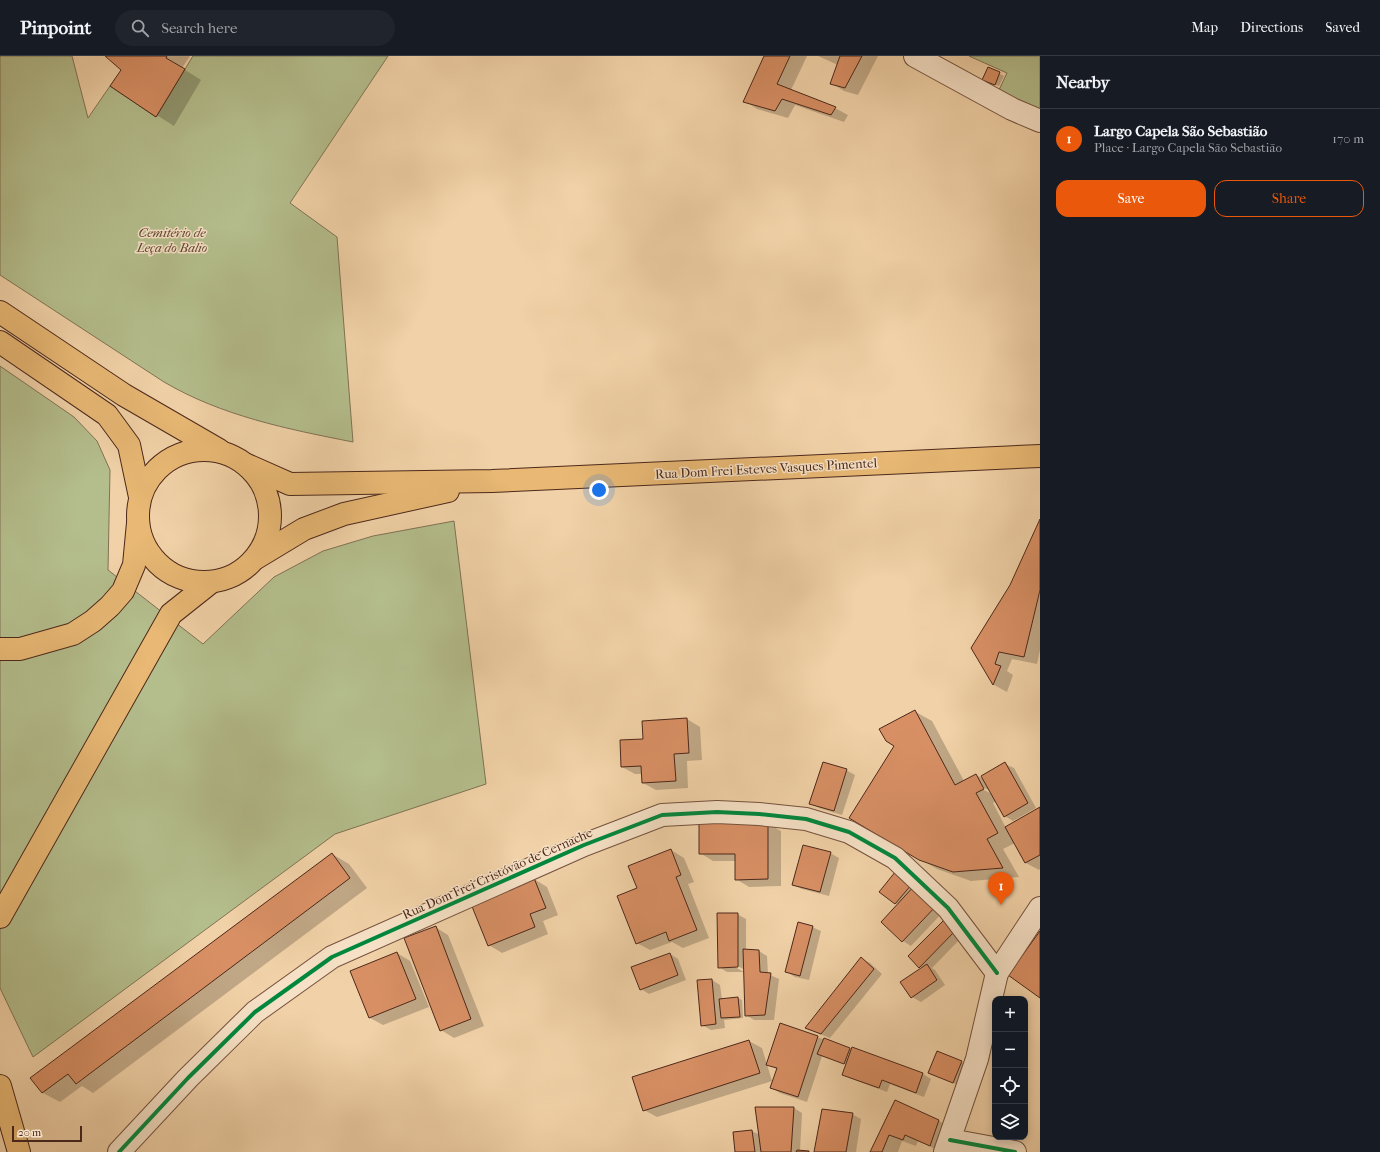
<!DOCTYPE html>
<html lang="en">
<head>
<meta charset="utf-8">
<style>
  body { margin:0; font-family:"IM FELL French Canon",serif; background:#20242c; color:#f1f3f6 }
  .controls { position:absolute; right:12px; bottom:12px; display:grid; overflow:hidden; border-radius:8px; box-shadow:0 2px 10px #0003 }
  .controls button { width:36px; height:36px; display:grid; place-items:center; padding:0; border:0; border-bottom:1px solid #363941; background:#171b24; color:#f1f3f6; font:20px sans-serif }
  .scale { position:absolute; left:12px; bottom:10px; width:70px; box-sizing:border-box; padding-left:4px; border:2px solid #4c281b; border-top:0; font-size:11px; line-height:14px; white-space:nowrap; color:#4c281b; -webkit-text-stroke:3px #f6e1c6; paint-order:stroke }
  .you { position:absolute; left:599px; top:434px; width:14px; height:14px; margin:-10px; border:3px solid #fff; border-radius:50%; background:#1a73e8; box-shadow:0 0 0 6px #1a73e833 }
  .badge { display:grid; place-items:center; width:26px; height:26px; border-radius:50%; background:#ea580c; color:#fff; font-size:13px; font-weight:700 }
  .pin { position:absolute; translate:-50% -33px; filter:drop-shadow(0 1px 2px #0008) }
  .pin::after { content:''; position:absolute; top:21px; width:14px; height:12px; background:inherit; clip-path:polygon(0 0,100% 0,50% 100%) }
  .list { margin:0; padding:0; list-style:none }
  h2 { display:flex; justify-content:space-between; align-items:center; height:52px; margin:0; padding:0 16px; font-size:17px }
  h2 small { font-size:13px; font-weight:400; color:#9ea1a6 }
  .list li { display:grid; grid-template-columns:26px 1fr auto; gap:12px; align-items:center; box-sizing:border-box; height:60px; padding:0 16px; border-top:1px solid #363941 }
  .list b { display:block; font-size:15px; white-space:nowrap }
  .list p { margin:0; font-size:13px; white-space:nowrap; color:#9ea1a6 }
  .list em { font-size:13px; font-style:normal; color:#9ea1a6 }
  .actions { display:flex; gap:8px; padding:12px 16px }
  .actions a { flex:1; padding:9px 0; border:1px solid #ea580c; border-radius:12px; text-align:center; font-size:14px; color:#ea580c }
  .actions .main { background:#ea580c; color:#fff }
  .icon { flex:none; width:22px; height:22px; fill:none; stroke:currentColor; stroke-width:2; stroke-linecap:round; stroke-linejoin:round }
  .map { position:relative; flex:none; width:1040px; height:1096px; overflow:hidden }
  header { display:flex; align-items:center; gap:24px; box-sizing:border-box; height:56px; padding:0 20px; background:#171b24; border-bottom:1px solid #363941 }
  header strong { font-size:19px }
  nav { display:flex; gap:22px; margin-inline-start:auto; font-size:14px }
  .search { width:280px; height:36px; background:#20242c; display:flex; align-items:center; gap:10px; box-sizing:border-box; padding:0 14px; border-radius:22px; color:#9ea1a6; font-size:15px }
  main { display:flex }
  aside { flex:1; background:#171b24 }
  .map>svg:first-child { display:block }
  .green { fill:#b4bd8c; stroke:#807254 }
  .shadow { fill:#0003; fill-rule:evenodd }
  .building { fill:#d88f64; stroke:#4c281b }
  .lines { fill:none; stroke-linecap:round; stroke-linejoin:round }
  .minor-casing { stroke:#75523e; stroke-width:24 }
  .major-casing { stroke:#4c281b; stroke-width:24 }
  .highway-casing { stroke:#4c281b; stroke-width:24 }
  .minor { stroke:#f6e1c6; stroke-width:22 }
  .major { stroke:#e8b874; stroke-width:22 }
  .highway { stroke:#e8b874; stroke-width:22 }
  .cycleway-casing { stroke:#f6e1c6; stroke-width:6 }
  .cycleway { stroke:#00873e; stroke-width:4 }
  .labels { text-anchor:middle; stroke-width:3; stroke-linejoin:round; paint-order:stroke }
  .park-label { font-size:13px; font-style:italic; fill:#614632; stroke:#f6e1c6 }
  .street-label { font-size:13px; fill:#4c281b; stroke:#f6e1c6 }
</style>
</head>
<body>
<header>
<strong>Pinpoint</strong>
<div class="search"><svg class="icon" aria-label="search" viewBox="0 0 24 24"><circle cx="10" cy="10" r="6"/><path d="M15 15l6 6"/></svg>Search here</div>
<nav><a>Map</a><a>Directions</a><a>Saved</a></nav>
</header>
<main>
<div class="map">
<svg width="1040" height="1096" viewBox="0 0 1040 1096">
  <rect width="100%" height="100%" fill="#f1d1a7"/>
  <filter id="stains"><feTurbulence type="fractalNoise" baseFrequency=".005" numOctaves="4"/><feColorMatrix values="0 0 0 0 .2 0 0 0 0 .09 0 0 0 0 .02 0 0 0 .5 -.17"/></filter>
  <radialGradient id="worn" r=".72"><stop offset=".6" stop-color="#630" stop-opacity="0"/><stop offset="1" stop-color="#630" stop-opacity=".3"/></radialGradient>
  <g class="green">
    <path d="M 0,0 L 72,0 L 88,62 L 110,30 L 156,61 L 193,0 L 388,0 L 290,147 L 337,181 L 353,386 C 287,373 222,360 164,326 L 0,219 Z"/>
    <polygon points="969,0 1040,0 1040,55 998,36 1007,17"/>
    <polygon points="0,310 74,361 97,385 110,414 108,514 203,588 274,521 323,495 373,480 454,465 486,728 335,778 33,1001 0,932"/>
  </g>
  <g class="shadow">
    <polygon points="107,0 190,0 182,12 201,24 174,70 111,30 122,14"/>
    <polygon points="765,0 807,0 791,34 835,52 848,59 844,66 795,49 788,62 757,53 745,45"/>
    <polygon points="818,0 878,0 858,39 844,35 831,27 838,9"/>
    <polygon points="988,12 1004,20 999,30 987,26"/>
    <polygon points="1040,466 1040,594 1037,608 1012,603 1007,615 1013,619 1007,636 994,629 973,592 1011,529"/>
    <path d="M 914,655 L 932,665 L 964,725 L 976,719 L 985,724 L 1005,708 L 1014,712 L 1036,752 L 1013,765 L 1005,760 L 996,745 L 993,747 L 1006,772 L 1040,753 L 1040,813 L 1039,814 L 1026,807 L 1015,787 L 1003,793 L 1019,821 L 971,825 L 937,813 L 920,803 L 895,690 ZM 983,731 L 992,736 L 992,738 L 982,733 Z"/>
    <polygon points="687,663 700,671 702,704 687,705 688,732 656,734 643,727 642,718 635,718 622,711 644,684"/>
    <polygon points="846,714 855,719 842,759 819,752 811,747"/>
    <polygon points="768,768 781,775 781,830 749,831 736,823 736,805 713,805 700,797"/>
    <polygon points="671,794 684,802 694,826 688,828 709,882 683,892 672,886 650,894 637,887 639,833"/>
    <polygon points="830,797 839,802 829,840 802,833 793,829"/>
    <polygon points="332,798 349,808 367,832 93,1037 82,1030 60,1046 43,1037 32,1022"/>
    <polygon points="896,816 946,853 911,890 903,885 898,849 881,835"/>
    <polygon points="534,823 547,831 558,859 543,865 548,878 502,897 489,889"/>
    <polygon points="737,858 746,863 746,895 759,895 767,900 768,918 779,923 774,964 754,964 746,959 745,914 734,908 733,910 744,916 727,916 719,911"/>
    <polygon points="946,863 965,878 932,912 935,914 945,929 921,946 912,941 922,912 909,900"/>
    <polygon points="435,871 448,879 484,970 454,982 441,974"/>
    <polygon points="812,871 821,875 809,924 795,921 787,916"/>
    <polygon points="397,897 410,905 429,951 383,969 370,962 351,916"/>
    <polygon points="670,898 678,903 686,924 649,938 641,933"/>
    <polygon points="861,902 870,907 882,918 830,982 815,976 806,971"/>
    <polygon points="712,924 720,929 722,943 738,942 742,944 743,962 725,964 724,963 725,972 711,974 702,969"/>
    <polygon points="780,968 923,1018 931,1023 924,1041 890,1028 887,1036 852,1023 843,1018 847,1009 822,1000 807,1046 780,1037 772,1032 778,1014 768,1008"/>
    <polygon points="749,985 762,992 772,1025 657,1061 644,1054"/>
    <polygon points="961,1006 970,1011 962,1031 929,1016"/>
    <polygon points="895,1045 939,1065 952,1072 942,1096 918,1085 916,1090 902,1085 898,1096 871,1096"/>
    <polygon points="794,1052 802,1057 800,1095 809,1096 736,1096 734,1077 752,1075 760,1079"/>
    <polygon points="852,1058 861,1063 856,1096 815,1096"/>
  </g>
  <g class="building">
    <polygon points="105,0 167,0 166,2 185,13 156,61 110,30 121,14"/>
    <polygon points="764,0 790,0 777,28 836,51 831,59 782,43 775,55 743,46"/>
    <polygon points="840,0 862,0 845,32 830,28"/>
    <polygon points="988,11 1000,16 995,29 982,24"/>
    <polygon points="1040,463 1040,534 1024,601 999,596 995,608 1001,610 993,629 971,592 1010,529"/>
    <polygon points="915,654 955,729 976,718 984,733 976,737 998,777 987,783 1003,812 953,816 919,804 849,762 894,690 886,685 879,673"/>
    <polygon points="687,662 689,697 674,698 676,725 642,727 641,710 621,711 620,684 643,683 642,665"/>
    <polygon points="823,706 847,713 834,755 809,748"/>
    <polygon points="1005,706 1028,747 1004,761 981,720"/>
    <polygon points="1040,751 1040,799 1025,807 1005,771"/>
    <polygon points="699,767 768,767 768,823 735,824 735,798 699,798"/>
    <polygon points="803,789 831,796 820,836 792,829"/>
    <polygon points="671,793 681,819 676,821 697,874 669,885 666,876 636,888 617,840 637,832 628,810"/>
    <polygon points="332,797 350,822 76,1028 68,1018 42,1037 30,1022"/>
    <polygon points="896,815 912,828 895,848 879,836"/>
    <polygon points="534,822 546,852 530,858 535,871 488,890 471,848"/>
    <polygon points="916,828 938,848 902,886 881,866"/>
    <polygon points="717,857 738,857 738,911 718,912"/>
    <polygon points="946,862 957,873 919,912 908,900"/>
    <polygon points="798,866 813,870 800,920 785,916"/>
    <polygon points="436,870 471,963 440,975 404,882"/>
    <polygon points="1040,875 1040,942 1008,919"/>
    <polygon points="743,893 759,894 760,916 771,917 765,959 745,960"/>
    <polygon points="397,896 416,943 369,962 350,915"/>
    <polygon points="670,897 678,919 640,934 631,911"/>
    <polygon points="861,901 874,913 821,978 805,972"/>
    <polygon points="927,908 937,924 911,942 900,926"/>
    <polygon points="712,923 716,968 701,970 697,924"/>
    <polygon points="738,941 740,961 721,962 719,943"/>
    <polygon points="780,967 818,980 798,1041 770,1032 777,1012 766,1009"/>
    <polygon points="824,982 850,992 844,1008 817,998"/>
    <polygon points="749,984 760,1017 643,1055 632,1021"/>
    <polygon points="852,991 923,1017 916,1037 882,1024 879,1032 842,1019"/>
    <polygon points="937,995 962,1005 953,1027 928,1017"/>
    <polygon points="895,1044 939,1064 930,1090 905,1079 903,1084 889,1079 882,1096 870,1096"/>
    <polygon points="755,1051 794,1051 791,1096 761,1096"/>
    <polygon points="822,1053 853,1057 846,1096 814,1096"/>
    <polygon points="752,1074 755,1096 735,1096 733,1076"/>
    <polygon points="797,1094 809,1095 809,1096 796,1096"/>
  </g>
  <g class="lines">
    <g class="minor-casing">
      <g id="minor">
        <polyline points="915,0 1012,53 1040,65"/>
        <polyline points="950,1084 1015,1096"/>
        <polyline points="119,1096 188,1022 255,956 332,901 584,789 662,759 717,756 759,758 806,763 849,776 895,802 948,852 997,917"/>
        <polyline points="945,1096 977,1003 997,917 1040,852"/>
      </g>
    </g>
    <g class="major-casing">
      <g id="major">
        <polyline points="0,256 124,339 219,394"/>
        <polyline points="0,286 107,359 129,389 140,441"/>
        <circle cx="204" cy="460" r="66"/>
        <polyline points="247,409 290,428 492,425 1040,400"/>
        <polyline points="256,502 304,473 344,458 448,435"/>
      </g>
    </g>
    <g class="highway-casing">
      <g id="highway">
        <polyline points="0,593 20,593 73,578 93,565 110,550 123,535 134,509 138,467"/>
        <polyline points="0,861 171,558 210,527"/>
        <polyline points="0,1030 19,1096"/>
      </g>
    </g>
    <use href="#minor" class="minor"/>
    <use href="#major" class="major"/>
    <use href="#highway" class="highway"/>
    <g class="cycleway-casing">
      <g id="cycleway">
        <polyline points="950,1084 1015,1096"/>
        <polyline points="119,1096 188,1022 255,956 332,901 584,789 662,759 717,756 759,758 806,763 849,776 895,802 948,852 997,917"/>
      </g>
    </g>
    <use href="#cycleway" class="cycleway"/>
  </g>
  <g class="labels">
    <g class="park-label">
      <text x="172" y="181">Cemitério de<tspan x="172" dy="15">Leça do Balio</tspan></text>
    </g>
    <g class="street-label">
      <text transform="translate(766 412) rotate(-3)" y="5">Rua Dom Frei Esteves Vasques Pimentel</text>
      <text transform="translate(497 817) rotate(-24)" y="5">Rua Dom Frei Cristóvão de Cernache</text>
    </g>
  </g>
  <rect width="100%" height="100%" filter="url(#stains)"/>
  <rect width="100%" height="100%" fill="url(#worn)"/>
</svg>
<div class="controls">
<button>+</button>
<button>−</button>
<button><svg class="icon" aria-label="locate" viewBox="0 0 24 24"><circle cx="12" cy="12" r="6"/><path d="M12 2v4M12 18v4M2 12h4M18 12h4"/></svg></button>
<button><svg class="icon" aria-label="layers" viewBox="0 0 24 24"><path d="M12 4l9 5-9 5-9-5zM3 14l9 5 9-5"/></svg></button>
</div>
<div class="scale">20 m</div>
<div class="you"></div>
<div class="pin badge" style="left:1001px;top:849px">1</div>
</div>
<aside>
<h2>Nearby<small></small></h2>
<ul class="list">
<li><span class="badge">1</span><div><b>Largo Capela São Sebastião</b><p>Place · Largo Capela São Sebastião</p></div><em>170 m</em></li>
</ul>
<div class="actions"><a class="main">Save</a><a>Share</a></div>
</aside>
</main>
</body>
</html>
